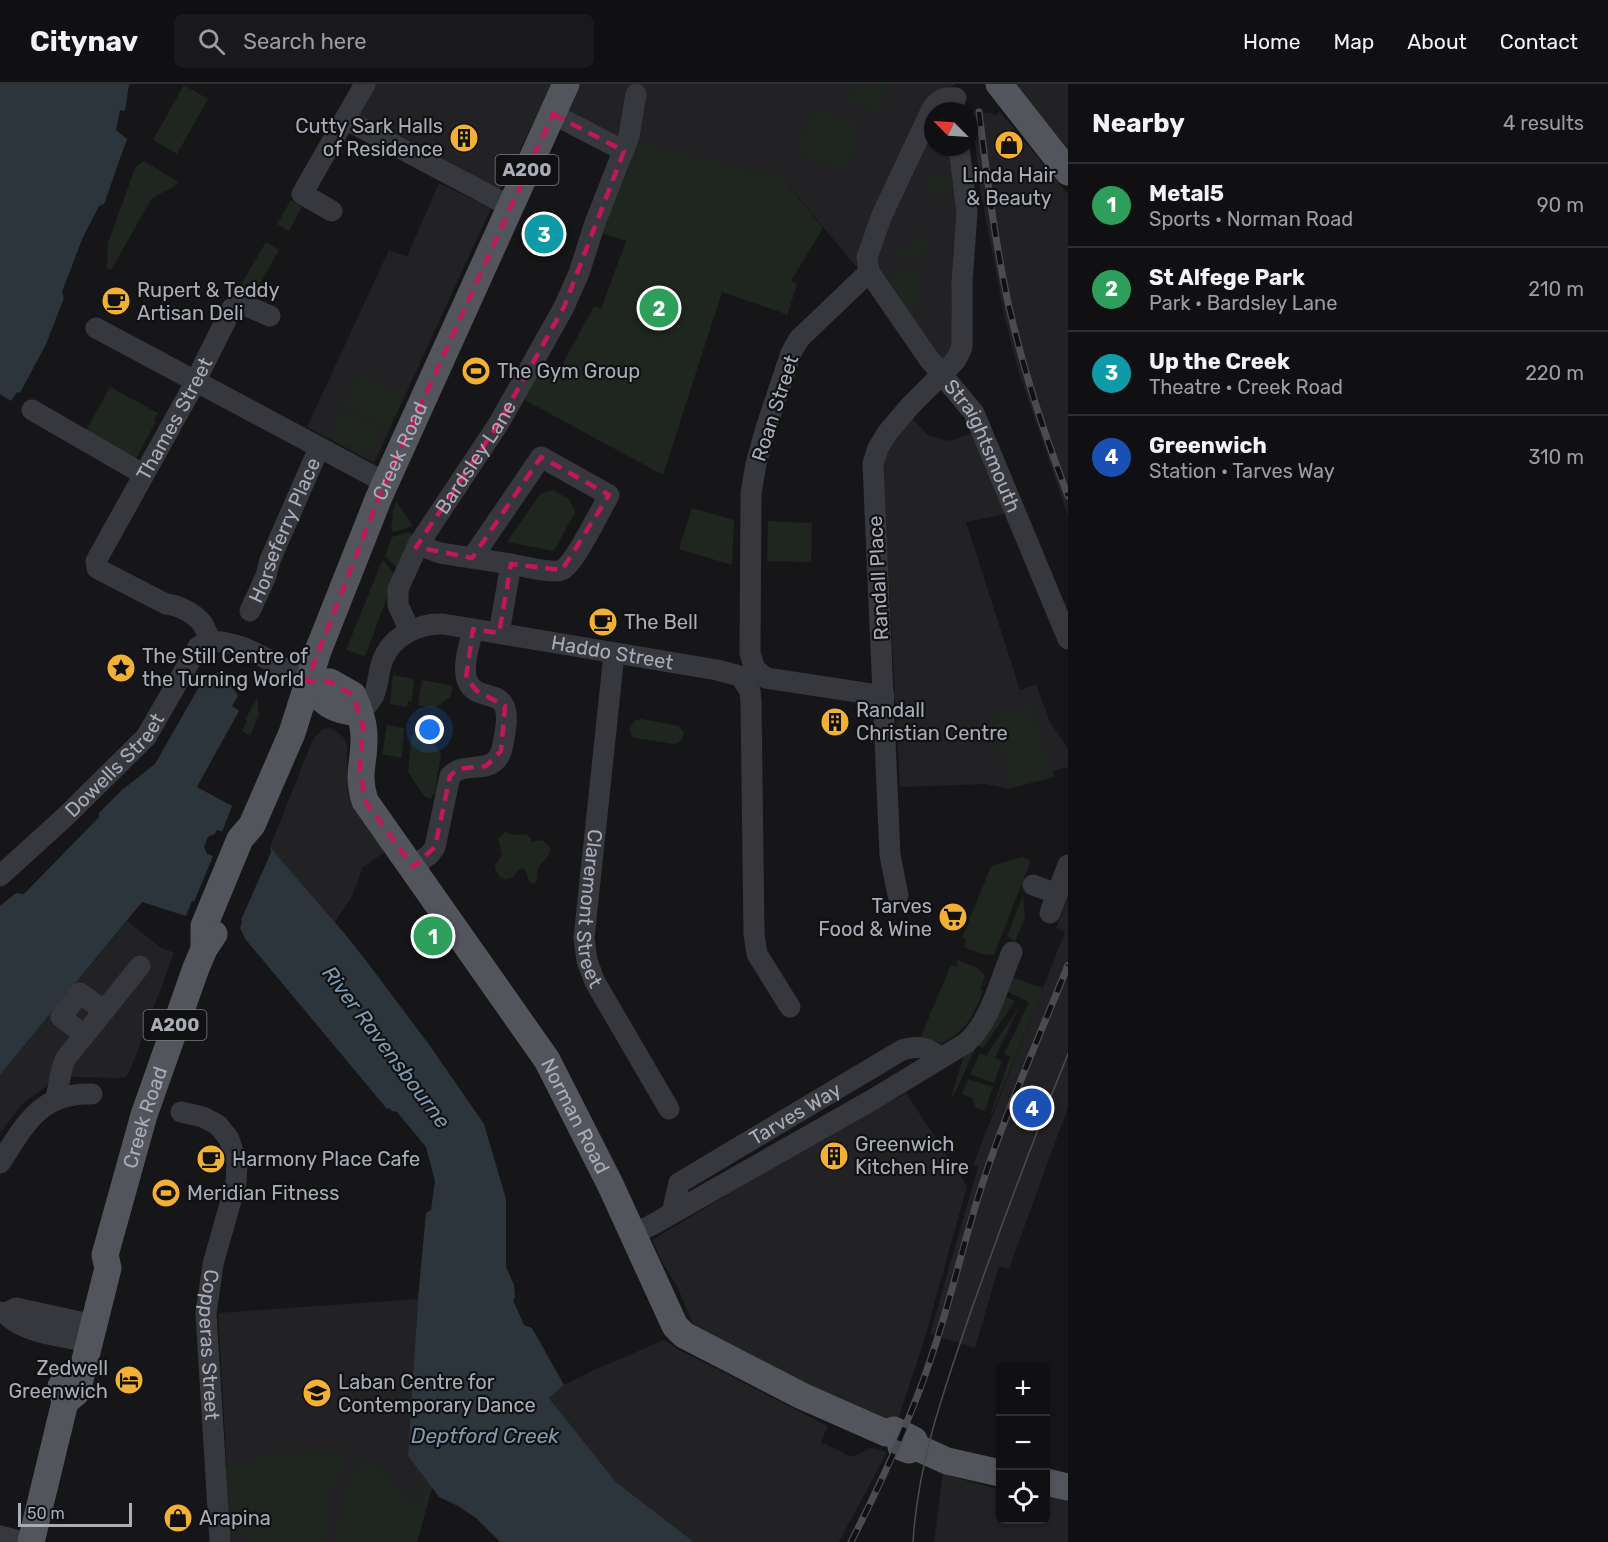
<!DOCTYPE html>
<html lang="en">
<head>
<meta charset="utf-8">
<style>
  body { margin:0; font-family:Rubik,sans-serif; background:#19191b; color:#f1f3f6 }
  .controls { position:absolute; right:18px; bottom:18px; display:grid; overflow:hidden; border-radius:9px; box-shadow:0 2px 4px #0004 }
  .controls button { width:54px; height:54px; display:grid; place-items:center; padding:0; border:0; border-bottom:2px solid #303032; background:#101012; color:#f1f3f6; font:30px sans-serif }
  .compass { position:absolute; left:924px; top:18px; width:54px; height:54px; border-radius:50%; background:#101012; box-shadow:0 2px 4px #0004; rotate:294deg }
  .scale { position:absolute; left:18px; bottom:15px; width:114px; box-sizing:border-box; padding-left:6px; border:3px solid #a8adb8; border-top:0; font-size:16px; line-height:21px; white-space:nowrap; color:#a8adb8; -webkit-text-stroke:4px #111113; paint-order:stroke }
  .you { position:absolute; left:430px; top:646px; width:21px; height:21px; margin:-15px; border:4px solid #fff; border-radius:50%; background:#1a73e8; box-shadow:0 0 0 9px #1a73e833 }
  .badge { display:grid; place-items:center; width:39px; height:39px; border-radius:50%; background:#db2777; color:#fff; font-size:20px; font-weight:700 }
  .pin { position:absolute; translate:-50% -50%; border:3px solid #fff; box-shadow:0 2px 6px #0006 }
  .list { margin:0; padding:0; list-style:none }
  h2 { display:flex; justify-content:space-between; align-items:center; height:78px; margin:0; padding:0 24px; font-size:26px }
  h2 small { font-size:20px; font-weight:400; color:#9c9d9f }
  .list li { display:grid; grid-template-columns:39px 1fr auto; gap:18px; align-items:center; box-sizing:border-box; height:84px; padding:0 24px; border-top:2px solid #303032 }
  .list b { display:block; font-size:22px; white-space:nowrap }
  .list p { margin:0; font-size:20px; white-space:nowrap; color:#9c9d9f }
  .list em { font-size:20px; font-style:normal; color:#9c9d9f }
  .icon { flex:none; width:33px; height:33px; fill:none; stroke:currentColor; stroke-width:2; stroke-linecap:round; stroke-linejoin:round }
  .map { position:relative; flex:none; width:1068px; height:1458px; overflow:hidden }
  header { display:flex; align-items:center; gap:36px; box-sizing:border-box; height:84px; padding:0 30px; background:#101012; border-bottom:2px solid #303032 }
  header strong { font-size:28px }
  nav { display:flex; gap:33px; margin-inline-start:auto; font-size:21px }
  .search { width:420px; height:54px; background:#19191b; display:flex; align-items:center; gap:15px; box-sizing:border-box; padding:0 21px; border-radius:9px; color:#9c9d9f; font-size:22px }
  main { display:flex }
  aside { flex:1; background:#101012 }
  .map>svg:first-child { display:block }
  .built { fill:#222225 }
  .green { fill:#1e261f }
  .water { fill:#2c353c }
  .pier { fill:#161618 }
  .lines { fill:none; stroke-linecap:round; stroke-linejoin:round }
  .minor { stroke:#37383d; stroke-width:21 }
  .major { stroke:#53555c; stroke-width:27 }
  .tram { stroke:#4a4c52; stroke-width:1.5 }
  .rail-casing { stroke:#4a4c52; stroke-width:7 }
  .rail { stroke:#111113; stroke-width:4.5; stroke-dasharray:14; stroke-linecap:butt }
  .marked { fill:none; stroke:#c2185b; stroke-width:4.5; stroke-dasharray:12 8; stroke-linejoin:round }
  .labels { text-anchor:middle; stroke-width:4.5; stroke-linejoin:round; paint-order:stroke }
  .shield { fill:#111113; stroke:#7b7e86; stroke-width:1.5 }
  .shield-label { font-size:18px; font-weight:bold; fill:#a8adb8 }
  .poi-label { font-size:20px; fill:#a8adb8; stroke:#111113; text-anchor:start }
  .street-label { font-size:20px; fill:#a8adb8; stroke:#111113 }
  .water-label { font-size:21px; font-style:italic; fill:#7f9bb3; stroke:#111113 }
</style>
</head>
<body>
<header>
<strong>Citynav</strong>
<div class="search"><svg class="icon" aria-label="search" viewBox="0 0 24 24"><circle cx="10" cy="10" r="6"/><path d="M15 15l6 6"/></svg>Search here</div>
<nav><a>Home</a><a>Map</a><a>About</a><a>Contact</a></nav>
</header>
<main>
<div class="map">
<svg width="1068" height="1458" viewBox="0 0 1068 1458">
  <rect width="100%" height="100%" fill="#161618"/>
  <g class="built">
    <polygon points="375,0 553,0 523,59 506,99 499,106 360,34 359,29"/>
    <polygon points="579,0 956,0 949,4 859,186 778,89 756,87 598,49 567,25"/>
    <polygon points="1014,0 1068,0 1068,73"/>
    <polygon points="972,28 992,29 995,32 1000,28 1068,110 1068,432 1019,289 1004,231 980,103"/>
    <polygon points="933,38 933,63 952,63 958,132 953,170 951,229 956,256 944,279 875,187 875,176 883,150"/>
    <polygon points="439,99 491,124 374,379 307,343 389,166 407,173"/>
    <polygon points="912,334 929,352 950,357 976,347 1010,429 966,438 1020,606 1036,600 1050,638 1068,665 1068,683 1053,687 1055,693 1008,705 986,700 900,703 883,387 887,366"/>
    <polygon points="329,644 337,648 344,654 347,661 347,706 353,722 385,768 363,783 352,812 335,838 270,763 313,655 323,645"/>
    <polygon points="1068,813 1068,1023 1009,1185 999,1182 975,1264 930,1250 978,1083 973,1081 1065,848 1056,844"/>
    <polygon points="127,837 160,863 174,869 129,989 124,994 72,993 69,991 48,1001 22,1020 0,1049 0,991"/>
    <polygon points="906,1009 967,1102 923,1260 896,1342 712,1257 692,1238 677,1202 662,1178 652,1156 891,1012 894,1016"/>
    <polygon points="418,1215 408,1372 432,1404 417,1458 231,1458 218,1229"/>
    <polygon points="664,1256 676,1264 828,1342 821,1358 852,1373 871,1364 887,1368 839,1458 694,1458 616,1398 549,1314 564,1301 592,1287"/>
    <polygon points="943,1390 1000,1406 1000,1436 1046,1436 1046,1413 1068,1416 1068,1458 934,1458"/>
  </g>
  <g class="green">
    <polygon points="862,0 888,0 877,28 843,16"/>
    <polygon points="184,1 208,15 177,70 153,56"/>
    <polygon points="821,26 855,39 855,43 859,46 854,65 846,82 841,82 837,85 803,72 803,67 799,64 805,46 813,29 818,29"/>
    <polygon points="637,57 756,87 778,89 823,144 791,197 797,200 787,232 786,230 722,208 663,391 521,314 543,275 557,284 561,283 594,222 601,225 626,157 600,149"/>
    <polygon points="144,77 178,98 173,103 152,114 111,186 107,184 108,159 135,84"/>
    <polygon points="932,91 951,92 952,111 926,110"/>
    <polygon points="291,116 302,123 289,147 277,140"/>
    <polygon points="921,152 930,153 927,169 920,169 919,175 909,176 909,172 902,172 892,177 895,165 899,166 910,163 911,154 921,156"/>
    <polygon points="266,158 279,166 254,210 240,202"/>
    <polygon points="910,183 910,185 919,185 920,222 904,223 887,196"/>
    <polygon points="359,290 404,311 389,343 344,322"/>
    <polygon points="110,303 158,329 154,336 156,338 135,376 85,348"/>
    <polygon points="342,327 383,346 371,373 330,354"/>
    <polygon points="552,406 569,415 575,428 554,467 507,458 540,410"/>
    <polygon points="396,417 413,442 394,448 391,445 393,426"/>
    <polygon points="692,424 734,436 732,481 679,465"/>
    <polygon points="768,437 812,439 811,478 767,477"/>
    <polygon points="409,448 412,450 398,485 385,472 392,453"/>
    <polygon points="382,477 384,477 395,491 368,565 364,572 346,566"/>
    <polygon points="393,591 414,595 412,617 408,617 407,623 390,620"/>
    <polygon points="422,596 453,602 451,612 434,624 418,621"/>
    <polygon points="257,614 259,631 250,652 242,647 247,637 245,636"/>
    <polygon points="1032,621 1051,691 1012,703 992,632"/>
    <polygon points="641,635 679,642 684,648 682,656 675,660 634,654 631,651 630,644 634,637"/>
    <polygon points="387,641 404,644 402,674 382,670"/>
    <polygon points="412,650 429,652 441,669 435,709 430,715 424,712 408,688"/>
    <path d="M 505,748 L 516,751 L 526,750 L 531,755 L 531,759 C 539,754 545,756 550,764 C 551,775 541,776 538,785 C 537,791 538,794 535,800 L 529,798 L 526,787 L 523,785 L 520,785 C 517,787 516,791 513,793 C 503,799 495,790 495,781 L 502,771 L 498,755 Z"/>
    <polygon points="1023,773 1030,777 1029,781 994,871 981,870 964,863 966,856 962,854 991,782"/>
    <polygon points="1023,811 1025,834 1015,858 1007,852"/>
    <path d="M 958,876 L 977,884 L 985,892 L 980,906 L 983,907 C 973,933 967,946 942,959 L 920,954 L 951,881 L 956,883 Z"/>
    <polygon points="1011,893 1043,904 992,1030 991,1029 1010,973 1004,970 1029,918 1006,907"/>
    <polygon points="1002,911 1015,917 983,964 977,961 953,1013 951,1013 966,965"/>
    <polygon points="1020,921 995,974 1002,977 994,999 970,990 980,969 986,972"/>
    <polygon points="968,995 993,1003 985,1027 976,1024 972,1014 962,1010"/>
    <polygon points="320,1367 350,1370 329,1409 326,1452 323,1458 248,1458 246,1451 230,1452 226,1384 273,1370"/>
    <polygon points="360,1378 390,1387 387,1392 418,1424 427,1397 432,1404 417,1458 336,1458 343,1415"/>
  </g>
  <g class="water">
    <polygon points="0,0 129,0 125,27 120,26 116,46 127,55 104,120 99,122 83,153 62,208 64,214 46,260 20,309 17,308 11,317 0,310"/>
    <polygon points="221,587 238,612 232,622 239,627 197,703 232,722 222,748 217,746 215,750 208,753 207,769 261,791 271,768 270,763 345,850 367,878 430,962 484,1040 506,1115 506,1183 514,1201 515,1214 513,1216 524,1241 532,1244 564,1301 549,1314 616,1398 694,1458 500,1458 476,1434 458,1422 439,1413 408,1372 418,1215 426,1129 431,1126 435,1097 426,1063 397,1028 392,1027 389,1024 387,1025 246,856 240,844 242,837 192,817 186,832 142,818 0,991 0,822 16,809 24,810 99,733 99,729 122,706 155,680 204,594"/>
  </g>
  <polygon class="pier" points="217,746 225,749 222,751 219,750 211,756 208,763 209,767 214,769 259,788 267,769 266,766 271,768 241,836 242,837 239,847 239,839 194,821 189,833 185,835 192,817 194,818 213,772 207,770 204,763 208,753 215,750"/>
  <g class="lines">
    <g class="minor">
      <path id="s1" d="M 956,14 C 944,13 937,16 931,27 L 882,131 L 867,173 L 869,188 L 929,275 L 974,329 L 1068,555"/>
      <polyline points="553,30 624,67"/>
      <polyline points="345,35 511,123"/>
      <polyline points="332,127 302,110 365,0"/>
      <polyline points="869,188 799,255 791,269 766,344 756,380 751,409 750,569 755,585 766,594 884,612"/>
      <polyline points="96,244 386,399"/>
      <polyline points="32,326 143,390"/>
      <polyline points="418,461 440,469 511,480 499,549"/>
      <path d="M 472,474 L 541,373 L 609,411 C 600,427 575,479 562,486 C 553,490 522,482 511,480"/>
      <path id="s2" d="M 250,527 L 266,492 L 270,476 L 319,364"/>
      <path id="s3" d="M 410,547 L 398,521 L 398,505 L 418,461 L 499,339 L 564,223 L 579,189 L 595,139 L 629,52 L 636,10"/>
      <path id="s4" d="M 211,557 C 208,551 205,544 202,539 C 194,529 178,521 166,520 L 100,486 L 97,484 L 96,477 L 191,306 L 232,224 L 242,220 L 270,232"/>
      <path id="s5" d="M 614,570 L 584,854 L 587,877 L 595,898 L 669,1025"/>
      <path id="s6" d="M 359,629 C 364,624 371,618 374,611 C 379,599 378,585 384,573 C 394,551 420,539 443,540 L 717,586 L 740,592 L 750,607 L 751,618 L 754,850 L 757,870 L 790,923"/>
      <path d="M 413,783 L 430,770 L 435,763 L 450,692 C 465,677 486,689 497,675 C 503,668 503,658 505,649 C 514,596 477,623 467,596 C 462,581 470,560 473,545"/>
      <path id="s7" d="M 0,792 L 65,733 L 146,653 L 198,563 C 225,543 281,584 307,597"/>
      <polyline points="1033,801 1057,810"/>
      <polyline points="898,811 890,771 873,380 878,364 888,348 910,322 956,276 962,263 962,198 967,129 959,63"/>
      <polyline points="1050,829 1068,781"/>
      <polyline points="84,951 61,933 80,909 104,927"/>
      <path d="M 55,1016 C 60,1002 59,988 66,974 L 140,882"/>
      <path id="s8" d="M 181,1028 L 203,1033 L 218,1041 L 229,1055 L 237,1079 L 236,1099 L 213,1180 L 206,1230 L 220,1458"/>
      <path d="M 0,1079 C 25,1041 40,1008 92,1010"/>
      <path id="s9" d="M 672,1129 L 679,1099 L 902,966 C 917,961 929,963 941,974"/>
      <path d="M 634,1149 L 650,1142 L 872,1016 L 966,959 C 991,937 999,898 1012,868"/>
      <polyline points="0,1228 5,1229 16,1224 94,1241"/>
      <path d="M 5,1229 C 23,1250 63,1252 89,1258"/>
      <polyline points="0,1452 23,1458"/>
    </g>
    <g class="major">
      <polyline points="999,0 1068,88"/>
      <path id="s10" d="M 307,597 L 330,598 L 353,611 C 358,624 364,637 364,652 C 365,678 356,689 365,717 L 547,976 L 610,1100 L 675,1242 L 684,1251 L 802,1312 L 886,1349 L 894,1346 L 914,1356 L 916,1363"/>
      <path d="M 307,597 C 323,620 332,626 359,629"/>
      <path id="s11" d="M 204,865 L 204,842 L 240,755 L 252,741 L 292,649 L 318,567 L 379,413 L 566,0"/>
      <path id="s12" d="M 65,1318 L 77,1308 L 108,1184 L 105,1171 L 144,1031 L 196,884 L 204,865 L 214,850"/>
      <polyline points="901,1363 909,1366 916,1363 947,1377 1000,1389"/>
      <polyline points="1046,1398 1068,1403"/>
      <polyline points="31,1458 65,1318 61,1302"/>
    </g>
    <path class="tram" d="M 913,1458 C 918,1377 944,1306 970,1230 C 1001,1142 1033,1056 1068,970"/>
    <g class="rail-casing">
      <g id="rail">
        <path d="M 979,28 C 987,94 995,159 1009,223 C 1024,288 1044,350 1068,412"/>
        <path d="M 851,1458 C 882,1397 911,1335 932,1271 C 952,1212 965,1151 985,1092 C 1009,1020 1040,951 1068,881"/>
      </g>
    </g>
    <use href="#rail" class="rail"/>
  </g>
  <path class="marked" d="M 553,30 L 624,67 L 564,223 L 499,339 L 416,463 L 472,474 L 541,373 L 609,411 L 562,486 L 511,480 L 499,549 L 473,545 L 466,594 L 477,607 L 505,622 L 501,667 L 486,682 L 457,685 L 450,692 L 435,763 L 413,783 L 365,717 L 360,685 L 363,642 L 353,611 L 330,598 L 307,597 L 379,413 Z"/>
  <defs>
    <g id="building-disc" transform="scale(1.5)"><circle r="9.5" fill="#f2b134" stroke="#111113"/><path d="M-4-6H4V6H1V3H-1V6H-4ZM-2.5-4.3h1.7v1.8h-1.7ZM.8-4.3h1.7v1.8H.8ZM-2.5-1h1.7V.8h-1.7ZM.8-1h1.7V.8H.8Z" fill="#111"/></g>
    <g id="shop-disc" transform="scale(1.5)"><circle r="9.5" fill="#f2b134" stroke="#111113"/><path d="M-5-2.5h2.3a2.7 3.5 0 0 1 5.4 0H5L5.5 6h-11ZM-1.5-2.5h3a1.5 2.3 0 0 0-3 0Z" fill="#111"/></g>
    <g id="cafe-disc" transform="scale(1.5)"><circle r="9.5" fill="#f2b134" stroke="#111113"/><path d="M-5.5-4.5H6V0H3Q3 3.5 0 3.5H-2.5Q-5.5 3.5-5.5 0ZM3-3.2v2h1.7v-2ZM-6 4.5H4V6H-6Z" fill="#111"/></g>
    <g id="stadium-disc" transform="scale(1.5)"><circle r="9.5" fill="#f2b134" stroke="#111113"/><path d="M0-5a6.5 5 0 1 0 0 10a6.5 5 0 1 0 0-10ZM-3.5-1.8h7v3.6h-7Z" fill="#111"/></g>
    <g id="sight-disc" transform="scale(1.5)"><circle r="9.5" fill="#f2b134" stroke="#111113"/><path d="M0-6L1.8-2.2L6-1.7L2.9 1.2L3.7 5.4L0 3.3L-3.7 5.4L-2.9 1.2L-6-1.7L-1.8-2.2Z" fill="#111"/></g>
    <g id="supermarket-disc" transform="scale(1.5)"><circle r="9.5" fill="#f2b134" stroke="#111113"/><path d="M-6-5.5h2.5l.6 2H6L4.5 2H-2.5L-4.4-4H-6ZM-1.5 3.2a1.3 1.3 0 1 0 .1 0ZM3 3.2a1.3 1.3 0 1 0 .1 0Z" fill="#111"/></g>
    <g id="hotel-disc" transform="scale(1.5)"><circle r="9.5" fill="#f2b134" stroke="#111113"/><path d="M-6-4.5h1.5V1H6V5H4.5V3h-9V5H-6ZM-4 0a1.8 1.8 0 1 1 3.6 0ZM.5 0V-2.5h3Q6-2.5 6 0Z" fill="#111"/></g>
    <g id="university-disc" transform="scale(1.5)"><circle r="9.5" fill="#f2b134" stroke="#111113"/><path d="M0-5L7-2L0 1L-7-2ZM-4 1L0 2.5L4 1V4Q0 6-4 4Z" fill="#111"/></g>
  </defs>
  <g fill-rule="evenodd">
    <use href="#building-disc" x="464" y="54"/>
    <use href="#shop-disc" x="1009" y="61"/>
    <use href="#cafe-disc" x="116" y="217"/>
    <use href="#stadium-disc" x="476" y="287"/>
    <use href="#cafe-disc" x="603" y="538"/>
    <use href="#sight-disc" x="121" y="584"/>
    <use href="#building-disc" x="835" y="638"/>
    <use href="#supermarket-disc" x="953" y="833"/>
    <use href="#building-disc" x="834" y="1072"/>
    <use href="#cafe-disc" x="211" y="1075"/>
    <use href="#stadium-disc" x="166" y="1109"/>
    <use href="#hotel-disc" x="129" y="1296"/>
    <use href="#university-disc" x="317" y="1309"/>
    <use href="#shop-disc" x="178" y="1434"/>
  </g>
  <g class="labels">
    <g class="shield">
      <rect x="495.5" y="71" width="63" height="30" rx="4.5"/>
      <rect x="143.5" y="926" width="63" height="30" rx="4.5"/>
    </g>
    <g class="shield-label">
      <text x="527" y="92">A200</text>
      <text x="175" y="947">A200</text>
    </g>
    <g class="poi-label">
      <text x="443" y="49" text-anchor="end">Cutty Sark Halls<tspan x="443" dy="23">of Residence</tspan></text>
      <text x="1009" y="98" text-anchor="middle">Linda Hair<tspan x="1009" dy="23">&amp; Beauty</tspan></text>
      <text x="137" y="213">Rupert &amp; Teddy<tspan x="137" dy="23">Artisan Deli</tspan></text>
      <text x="497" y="294">The Gym Group</text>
      <text x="624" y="545">The Bell</text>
      <text x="142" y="579">The Still Centre of<tspan x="142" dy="23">the Turning World</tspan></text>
      <text x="856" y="633">Randall<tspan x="856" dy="23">Christian Centre</tspan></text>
      <text x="932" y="829" text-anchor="end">Tarves<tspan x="932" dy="23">Food &amp; Wine</tspan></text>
      <text x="855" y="1067">Greenwich<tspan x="855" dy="23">Kitchen Hire</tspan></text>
      <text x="232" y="1082">Harmony Place Cafe</text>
      <text x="187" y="1116">Meridian Fitness</text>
      <text x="108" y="1291" text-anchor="end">Zedwell<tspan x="108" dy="23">Greenwich</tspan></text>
      <text x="338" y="1305">Laban Centre for<tspan x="338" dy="23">Contemporary Dance</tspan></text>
      <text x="199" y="1441">Arapina</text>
    </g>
    <g class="street-label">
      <text transform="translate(775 324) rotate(-72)" y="7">Roan Street</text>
      <text dy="7" stroke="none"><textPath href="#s4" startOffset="309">Thames Street</textPath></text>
      <text dy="7" stroke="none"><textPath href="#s1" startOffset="414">Straightsmouth</textPath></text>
      <text dy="7" stroke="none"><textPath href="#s11" startOffset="538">Creek Road</textPath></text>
      <text dy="7" stroke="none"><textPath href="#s3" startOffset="198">Bardsley Lane</textPath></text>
      <text dy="7" stroke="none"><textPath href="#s2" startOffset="88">Horseferry Place</textPath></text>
      <text transform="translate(878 494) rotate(-93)" y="7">Randall Place</text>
      <text dy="7" stroke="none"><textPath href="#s6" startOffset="306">Haddo Street</textPath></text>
      <text dy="7" stroke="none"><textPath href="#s7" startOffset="160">Dowells Street</textPath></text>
      <text dy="7" stroke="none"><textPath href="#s5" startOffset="256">Claremont Street</textPath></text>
      <text dy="7" stroke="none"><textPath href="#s9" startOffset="166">Tarves Way</textPath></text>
      <text dy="7" stroke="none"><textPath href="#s10" startOffset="537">Norman Road</textPath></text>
      <text dy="7" stroke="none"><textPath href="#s12" startOffset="300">Creek Road</textPath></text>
      <text dy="7" stroke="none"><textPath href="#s8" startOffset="268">Copperas Street</textPath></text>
    </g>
    <g class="water-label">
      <text transform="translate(386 963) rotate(53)" y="7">River Ravensbourne</text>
      <text x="485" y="1359">Deptford Creek</text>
    </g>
  </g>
</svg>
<div class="controls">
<button>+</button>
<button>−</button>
<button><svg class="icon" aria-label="locate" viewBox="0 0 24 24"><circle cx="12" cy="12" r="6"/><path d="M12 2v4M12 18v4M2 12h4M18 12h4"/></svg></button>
</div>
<svg class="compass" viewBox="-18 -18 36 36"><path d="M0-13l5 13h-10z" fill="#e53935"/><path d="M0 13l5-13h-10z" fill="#9c9d9f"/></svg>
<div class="scale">50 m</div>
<div class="you"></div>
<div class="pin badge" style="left:433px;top:852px;background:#2e9e5b">1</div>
<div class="pin badge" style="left:659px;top:224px;background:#2e9e5b">2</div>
<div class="pin badge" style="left:544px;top:150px;background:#0f9aa8">3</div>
<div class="pin badge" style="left:1032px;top:1024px;background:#1a4fb4">4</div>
</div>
<aside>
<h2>Nearby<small>4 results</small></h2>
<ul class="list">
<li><span class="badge" style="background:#2e9e5b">1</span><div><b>Metal5</b><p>Sports · Norman Road</p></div><em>90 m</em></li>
<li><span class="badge" style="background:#2e9e5b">2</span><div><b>St Alfege Park</b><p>Park · Bardsley Lane</p></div><em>210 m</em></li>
<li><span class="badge" style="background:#0f9aa8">3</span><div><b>Up the Creek</b><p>Theatre · Creek Road</p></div><em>220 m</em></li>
<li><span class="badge" style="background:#1a4fb4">4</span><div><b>Greenwich</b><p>Station · Tarves Way</p></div><em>310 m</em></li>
</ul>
</aside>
</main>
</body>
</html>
